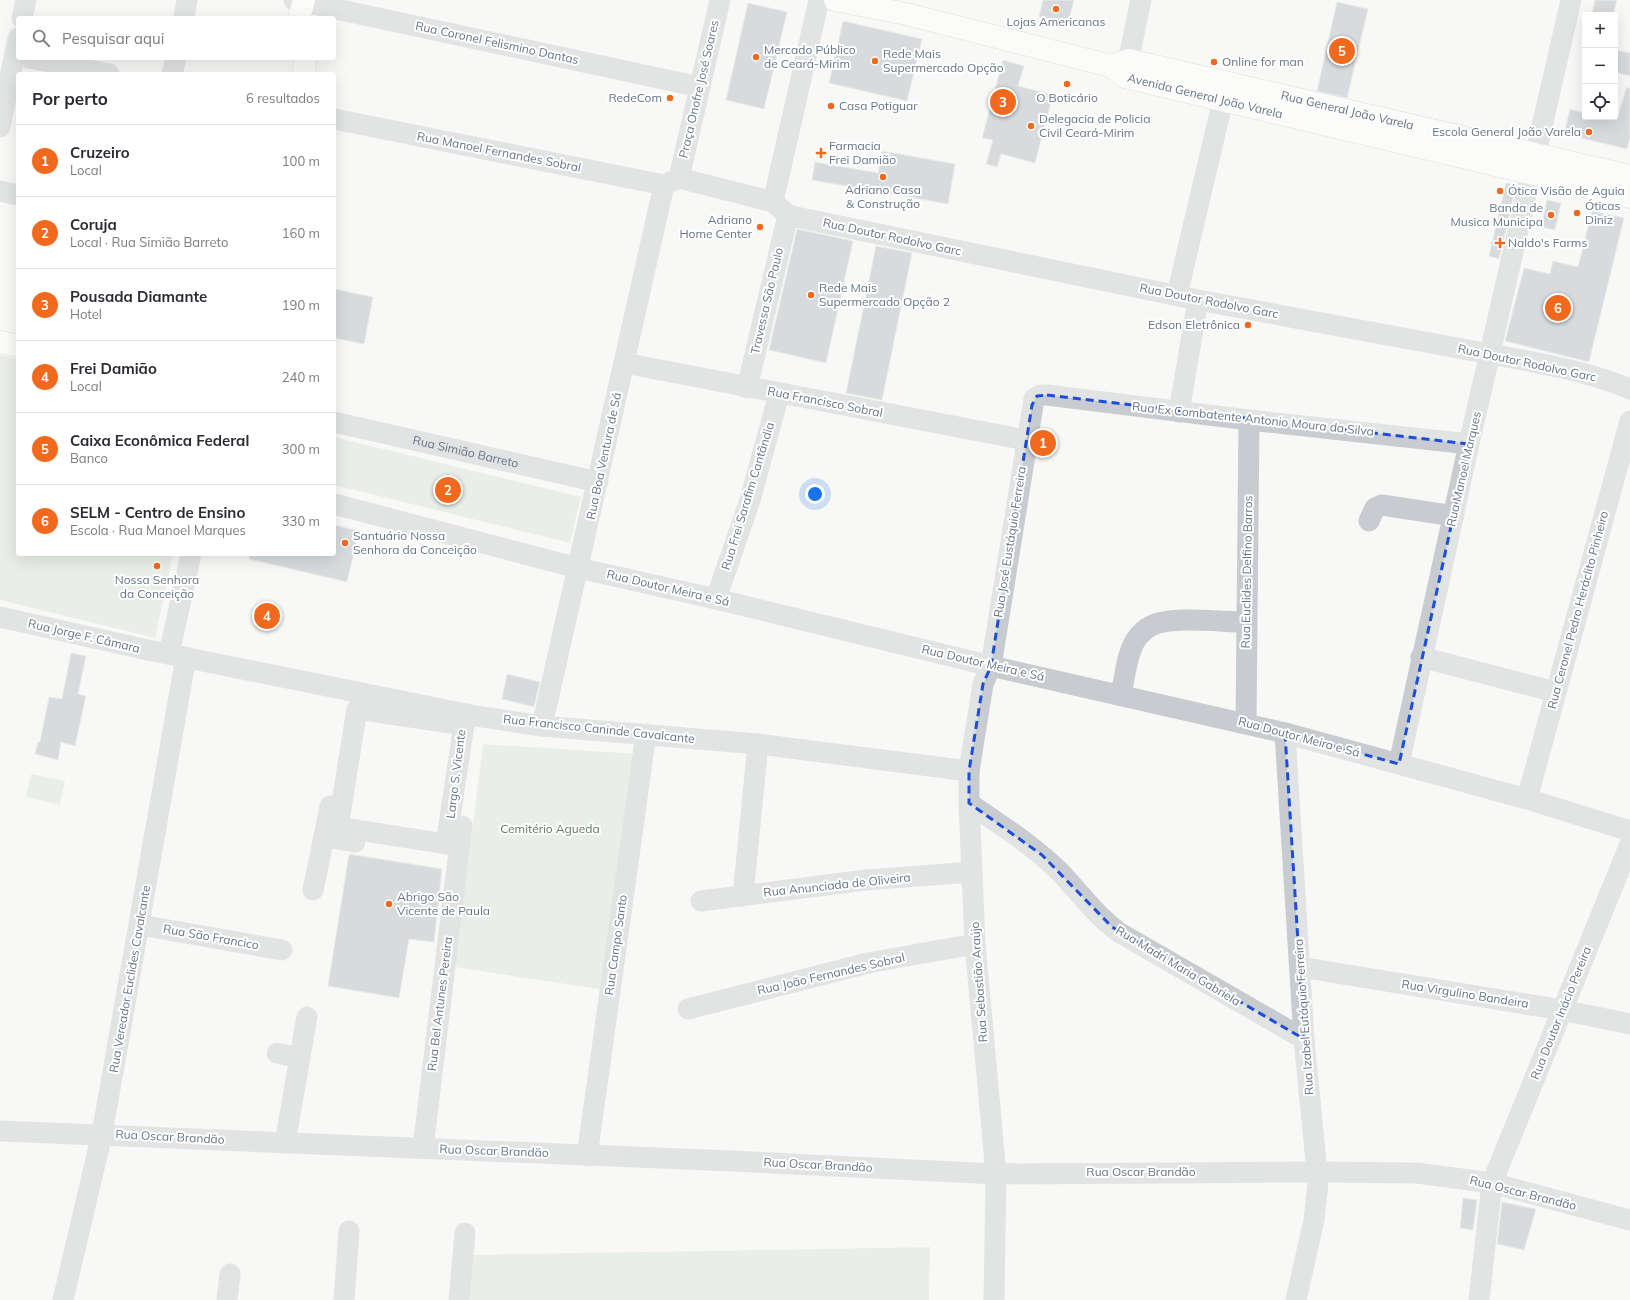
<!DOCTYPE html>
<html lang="pt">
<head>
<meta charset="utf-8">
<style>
  body { margin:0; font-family:Mulish,sans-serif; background:#f7f7f7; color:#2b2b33 }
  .controls { position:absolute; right:12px; top:12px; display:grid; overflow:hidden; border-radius:4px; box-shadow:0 4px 16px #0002 }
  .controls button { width:36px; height:36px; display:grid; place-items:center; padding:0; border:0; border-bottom:1px solid #e1e1e2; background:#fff; color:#2b2b33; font:20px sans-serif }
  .you { position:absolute; left:815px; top:494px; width:14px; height:14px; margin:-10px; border:3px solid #fff; border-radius:50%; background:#1a73e8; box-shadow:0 0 0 6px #1a73e833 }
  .badge { display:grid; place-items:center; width:26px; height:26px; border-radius:50%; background:#ef6a1f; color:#fff; font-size:13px; font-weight:700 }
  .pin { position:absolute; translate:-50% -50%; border:2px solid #fff; box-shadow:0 1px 4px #0006 }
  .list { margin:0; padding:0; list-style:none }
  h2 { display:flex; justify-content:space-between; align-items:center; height:52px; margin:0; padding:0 16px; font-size:17px }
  h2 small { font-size:13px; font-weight:400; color:#7c7c81 }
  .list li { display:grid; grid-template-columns:26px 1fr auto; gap:12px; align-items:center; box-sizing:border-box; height:72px; padding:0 16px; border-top:1px solid #e1e1e2 }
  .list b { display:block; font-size:15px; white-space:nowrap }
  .list p { margin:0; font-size:13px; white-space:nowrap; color:#7c7c81 }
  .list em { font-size:13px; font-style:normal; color:#7c7c81 }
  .icon { flex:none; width:22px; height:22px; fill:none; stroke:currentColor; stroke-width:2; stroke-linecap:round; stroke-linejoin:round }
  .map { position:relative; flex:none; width:1630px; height:1300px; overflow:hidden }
  .search { position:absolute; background:#fff; box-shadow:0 4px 16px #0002; left:16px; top:16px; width:320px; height:44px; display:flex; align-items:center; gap:10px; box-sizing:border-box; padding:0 14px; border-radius:4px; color:#7c7c81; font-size:15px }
  .panel { position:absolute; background:#fff; box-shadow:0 4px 16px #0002; left:16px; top:72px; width:320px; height:484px; border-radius:4px }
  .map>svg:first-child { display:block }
  .green { fill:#d9e1d7 }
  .building { fill:#b0b7be; stroke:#dadad8 }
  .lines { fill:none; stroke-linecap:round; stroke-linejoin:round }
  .major-casing { stroke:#bbbec3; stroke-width:23 }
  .minor { stroke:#c8cbcf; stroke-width:21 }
  .major { stroke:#fff; stroke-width:22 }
  .marked { fill:none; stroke:#1d4ed8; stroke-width:3; stroke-dasharray:8 5; stroke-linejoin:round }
  .poi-dot { fill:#ef6a1f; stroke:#fff; stroke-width:1.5 }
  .labels { text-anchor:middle; stroke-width:4; stroke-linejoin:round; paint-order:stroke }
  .poi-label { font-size:12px; fill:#667589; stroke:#fff; text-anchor:start }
  .street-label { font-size:12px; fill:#667589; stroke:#fff }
  .park-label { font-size:12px; fill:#637a61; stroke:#fff }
</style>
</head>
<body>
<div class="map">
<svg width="1630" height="1300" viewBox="0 0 1630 1300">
  <rect width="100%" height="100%" fill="#f8f9f6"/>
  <g class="green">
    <polygon points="0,355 18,359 18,554 173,554 155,638 0,600"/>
    <polygon points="334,437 581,497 570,543 334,485"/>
    <polygon points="483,744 639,754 605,990 455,967"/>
    <polygon points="31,774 65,781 60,805 26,797"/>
    <polygon points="930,1247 929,1300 467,1300 470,1255"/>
  </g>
  <g class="building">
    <polygon points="1043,0 1074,0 1068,24 1039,17"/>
    <polygon points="1595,0 1617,0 1613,15 1592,15"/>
    <polygon points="1337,2 1368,9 1347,98 1317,91"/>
    <polygon points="748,3 787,12 764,109 726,100"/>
    <polygon points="843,21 922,39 907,101 829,83"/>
    <polygon points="1615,50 1630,53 1630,76 1615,72"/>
    <polygon points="1003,60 1024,66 1018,86 1053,95 1035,163 1001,154 997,167 986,164 993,140 982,138"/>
    <polygon points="1626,88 1630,88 1630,137 1627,149 1564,134 1570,109 1585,113 1585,117 1618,117"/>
    <polygon points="882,151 955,164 948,204 812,180 815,162 878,173"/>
    <polygon points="1506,183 1516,185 1499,259 1489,256"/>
    <polygon points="1547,200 1561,203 1555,230 1541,227"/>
    <polygon points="1592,211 1624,218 1589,362 1505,341 1524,268 1550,274 1553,261 1578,267"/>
    <polygon points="797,229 853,241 826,363 769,350"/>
    <polygon points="876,246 912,253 882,400 846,393"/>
    <polygon points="334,289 373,297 364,344 334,338"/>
    <polygon points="334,525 359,531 347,582 249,559 250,554 334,554"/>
    <polygon points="71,653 86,656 78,694 86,696 75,746 61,742 58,760 35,754 38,742 40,742 49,697 62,699"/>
    <polygon points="507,674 540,682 534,707 502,699"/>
    <polygon points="349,854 442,869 434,942 409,939 399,998 328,986"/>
    <polygon points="1463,1198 1477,1200 1473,1230 1460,1228"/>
    <polygon points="1502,1202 1536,1209 1524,1250 1497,1244"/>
  </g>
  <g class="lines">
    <g class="major-casing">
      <g id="major">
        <path id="s2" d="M 835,0 L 906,14 L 1111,66 L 1125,77 L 1630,197"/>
        <polyline points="299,18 304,0"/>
        <path id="s3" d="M 1111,66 L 1129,60 L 1630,176"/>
        <polyline points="303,74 306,58"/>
        <polyline points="0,342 18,346"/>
      </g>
    </g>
    <g class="minor">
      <polyline points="294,0 700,87"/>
      <polyline points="22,18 26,0"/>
      <polyline points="184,18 187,0"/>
      <polyline points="29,58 109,74"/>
      <polyline points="172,74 176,58"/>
      <polyline points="1125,76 1141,0"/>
      <polyline points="334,119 664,185"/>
      <polyline points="0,127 18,38"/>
      <polyline points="679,178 720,0"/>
      <path d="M 664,185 L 679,178 L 773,202 L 788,215 L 796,217 L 1198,300 L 1528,361 C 1563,368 1597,375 1630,389"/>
      <polyline points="0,191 18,195"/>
      <polyline points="773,202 819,0"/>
      <polyline points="1177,295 1223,100"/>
      <polyline points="624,363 1026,440"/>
      <polyline points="747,388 788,215"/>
      <polyline points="1179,412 1198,300"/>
      <path id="s1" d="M 334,422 L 598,482"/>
      <polyline points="334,504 578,568 716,599 991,666 1285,733 1527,799 1630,831"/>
      <polyline points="1369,521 1375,508 1382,505 1454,516"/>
      <polyline points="716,599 750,500 779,394"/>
      <polyline points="0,617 148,650 476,716 542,726 758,744 969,771"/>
      <polyline points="169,654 191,554"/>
      <polyline points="1421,657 1555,692"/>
      <path d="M 1121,695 C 1125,677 1126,657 1135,641 C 1139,635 1146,628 1153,625 C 1173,616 1222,622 1246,622"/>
      <polygon points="357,709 464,725 446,844 338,827"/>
      <polyline points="1246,723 1249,420"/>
      <polyline points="542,726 664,185"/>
      <polyline points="1285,733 1304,1039 1318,1183 1314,1220 1296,1300"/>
      <polyline points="1399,764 1469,444 1571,0"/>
      <polyline points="1527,799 1630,421"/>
      <path d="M 969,803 C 1000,825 1033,845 1060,872 C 1080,893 1096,916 1120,933 L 1304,1039"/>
      <polyline points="330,806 324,837 355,842"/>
      <polyline points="313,890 324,837"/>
      <polyline points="743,896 758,744"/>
      <polyline points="701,901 866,880 972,872"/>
      <polyline points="140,925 282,950"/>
      <polyline points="1300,967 1562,1010 1630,1024"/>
      <polyline points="688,1009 868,963 975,944"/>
      <polyline points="277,1053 300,1058"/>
      <polyline points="0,1131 732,1161 996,1174 1317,1172 1417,1173 1492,1183 1630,1220"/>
      <polyline points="285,1143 307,1017"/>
      <polyline points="423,1148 462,826"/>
      <polyline points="587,1156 646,734"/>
      <polyline points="63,1300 102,1134 186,657"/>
      <polyline points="227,1300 230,1274"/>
      <polyline points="344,1300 349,1231"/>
      <polyline points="459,1300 465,1233"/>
      <polyline points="994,1300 996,1174 975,944 969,803 969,771 983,684 991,666 1034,399 1040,395 1047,395 1249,420 1469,444"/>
      <polyline points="1479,1300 1492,1183 1630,844"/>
    </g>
    <use href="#major" class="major"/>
  </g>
  <path d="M0 0H1630V1300H0ZM 1047,395 L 1469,444 L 1399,764 L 1285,733 L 1304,1039 L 1112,927 L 1042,855 L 969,803 L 969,771 L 983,684 L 991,666 L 1032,405 L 1037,396 Z" fill="#f8f9f6" fill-opacity=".55" fill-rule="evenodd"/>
  <path class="marked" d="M 1047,395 L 1469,444 L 1399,764 L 1285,733 L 1304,1039 L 1112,927 L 1042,855 L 969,803 L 969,771 L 983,684 L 991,666 L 1032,405 L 1037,396 Z"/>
  <g class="poi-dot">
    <circle cx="1056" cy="9" r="4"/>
    <circle cx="756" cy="57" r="4"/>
    <circle cx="875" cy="61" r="4"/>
    <circle cx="1214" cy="62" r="4"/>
    <circle cx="1067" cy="84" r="4"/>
    <circle cx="670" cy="98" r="4"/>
    <circle cx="831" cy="106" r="4"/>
    <circle cx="1031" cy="126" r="4"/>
    <circle cx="1589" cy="132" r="4"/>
    <path d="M819 147h4v4h4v4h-4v4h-4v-4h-4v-4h4z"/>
    <circle cx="883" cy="177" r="4"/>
    <circle cx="1500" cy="191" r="4"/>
    <circle cx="1577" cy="213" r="4"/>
    <circle cx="1551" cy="215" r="4"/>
    <circle cx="760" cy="227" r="4"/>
    <path d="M1498 237h4v4h4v4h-4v4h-4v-4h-4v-4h4z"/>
    <circle cx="811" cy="295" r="4"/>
    <circle cx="1248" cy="325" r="4"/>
    <circle cx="345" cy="543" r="4"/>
    <circle cx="157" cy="566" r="4"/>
    <circle cx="389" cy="904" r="4"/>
  </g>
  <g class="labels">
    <g class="poi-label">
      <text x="1056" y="26" text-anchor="middle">Lojas Americanas</text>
      <text x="764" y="54">Mercado Público<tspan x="764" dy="14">de Ceará-Mirim</tspan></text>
      <text x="883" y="58">Rede Mais<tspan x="883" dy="14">Supermercado Opção</tspan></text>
      <text x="1222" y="66">Online for man</text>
      <text x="662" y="102" text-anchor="end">RedeCom</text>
      <text x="1067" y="102" text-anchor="middle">O Boticário</text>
      <text x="839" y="110">Casa Potiguar</text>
      <text x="1039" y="123">Delegacia de Policia<tspan x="1039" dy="14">Civil Ceará-Mirim</tspan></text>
      <text x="1581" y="136" text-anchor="end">Escola General João Varela</text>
      <text x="829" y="150">Farmacia<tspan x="829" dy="14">Frei Damião</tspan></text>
      <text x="883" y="194" text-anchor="middle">Adriano Casa<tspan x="883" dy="14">&amp; Construção</tspan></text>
      <text x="1508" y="195">Ótica Visão de Aguia</text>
      <text x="1585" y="210">Óticas<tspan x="1585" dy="14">Diniz</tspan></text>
      <text x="1543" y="212" text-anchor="end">Banda de<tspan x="1543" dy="14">Musica Municipa</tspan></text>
      <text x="752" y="224" text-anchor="end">Adriano<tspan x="752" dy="14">Home Center</tspan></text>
      <text x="1508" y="247">Naldo's Farms</text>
      <text x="819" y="292">Rede Mais<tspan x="819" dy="14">Supermercado Opção 2</tspan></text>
      <text x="1240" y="329" text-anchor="end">Edson Eletrônica</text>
      <text x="353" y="540">Santuário Nossa<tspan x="353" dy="14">Senhora da Conceição</tspan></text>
      <text x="157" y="584" text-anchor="middle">Nossa Senhora<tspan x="157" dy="14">da Conceição</tspan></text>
      <text x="397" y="901">Abrigo São<tspan x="397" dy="14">Vicente de Paula</tspan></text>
    </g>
    <g class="street-label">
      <text transform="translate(497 43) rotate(12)" y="4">Rua Coronel Felismino Dantas</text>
      <text transform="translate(699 89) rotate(-77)" y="4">Praça Onofre José Soares</text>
      <text dy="4" stroke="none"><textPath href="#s2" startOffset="384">Avenida General João Varela</textPath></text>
      <text dy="4" stroke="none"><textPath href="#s3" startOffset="243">Rua General João Varela</textPath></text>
      <text transform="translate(499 152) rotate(11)" y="4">Rua Manoel Fernandes Sobral</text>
      <text transform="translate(892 237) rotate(12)" y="4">Rua Doutor Rodolvo Garc</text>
      <text transform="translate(767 301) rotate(-77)" y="4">Travessa São Paulo</text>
      <text transform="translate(1209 301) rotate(11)" y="4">Rua Doutor Rodolvo Garc</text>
      <text transform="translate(1527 363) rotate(12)" y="4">Rua Doutor Rodolvo Garc</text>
      <text transform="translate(825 402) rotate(11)" y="4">Rua Francisco Sobral</text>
      <text transform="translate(1253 419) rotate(6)" y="4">Rua Ex Combatente Antonio Moura da Silva</text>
      <text dy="4" stroke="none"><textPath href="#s1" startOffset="135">Rua Simião Barreto</textPath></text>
      <text transform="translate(604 456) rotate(-78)" y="4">Rua Boa Ventura de Sá</text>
      <text transform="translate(1464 469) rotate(-77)" y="4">Rua Manoel Marques</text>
      <text transform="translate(748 496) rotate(-73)" y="4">Rua Frei Sarafim Cantãndia</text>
      <text transform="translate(1010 542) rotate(-81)" y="4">Rua José Eustáquio Ferreira</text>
      <text transform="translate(1247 572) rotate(-89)" y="4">Rua Euclides Delfino Barros</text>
      <text transform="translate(668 588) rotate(13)" y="4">Rua Doutor Meira e Sá</text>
      <text transform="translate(1578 610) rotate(-75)" y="4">Rua Ceronel Pedro Heráclito Pinheiro</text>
      <text transform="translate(84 636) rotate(13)" y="4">Rua Jorge F. Câmara</text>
      <text transform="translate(983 663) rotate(13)" y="4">Rua Doutor Meira e Sá</text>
      <text transform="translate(599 729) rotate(6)" y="4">Rua Francisco Caninde Cavalcante</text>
      <text transform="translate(1299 737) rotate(15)" y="4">Rua Doutor Meira e Sá</text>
      <text transform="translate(456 774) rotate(-83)" y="4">Largo S. Vicente</text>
      <text transform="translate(837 885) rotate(-6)" y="4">Rua Anunciada de Oliveira</text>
      <text transform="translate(211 937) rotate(10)" y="4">Rua São Francico</text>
      <text transform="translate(616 945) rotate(-82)" y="4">Rua Campo Santo</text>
      <text transform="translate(1178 966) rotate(31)" y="4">Rua Madri Maria Gabriela</text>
      <text transform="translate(831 974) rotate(-13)" y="4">Rua João Fernandes Sobral</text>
      <text transform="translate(130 979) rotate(-80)" y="4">Rua Vereador Euclides Cavalcante</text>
      <text transform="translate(979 982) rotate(-94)" y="4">Rua Sebastião Araújo</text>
      <text transform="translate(1465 994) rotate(9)" y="4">Rua Virgulino Bandeira</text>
      <text transform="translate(440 1004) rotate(-83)" y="4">Rua Bel Antunes Pereira</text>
      <text transform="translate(1561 1013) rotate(-68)" y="4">Rua Doutor Inácio Pereira</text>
      <text transform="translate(1304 1017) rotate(-94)" y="4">Rua Izabel Eutáquio Ferreira</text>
      <text transform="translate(170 1137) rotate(3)" y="4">Rua Oscar Brandão</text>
      <text transform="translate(494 1151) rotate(2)" y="4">Rua Oscar Brandão</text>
      <text transform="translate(818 1165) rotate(3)" y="4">Rua Oscar Brandão</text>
      <text x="1141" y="1176">Rua Oscar Brandão</text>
      <text transform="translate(1523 1193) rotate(14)" y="4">Rua Oscar Brandão</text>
    </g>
    <g class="park-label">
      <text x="550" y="833">Cemitério Agueda</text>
    </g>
  </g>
</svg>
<div class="controls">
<button>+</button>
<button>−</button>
<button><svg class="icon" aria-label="locate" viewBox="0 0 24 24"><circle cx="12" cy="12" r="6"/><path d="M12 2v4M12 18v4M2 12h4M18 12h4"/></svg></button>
</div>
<div class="you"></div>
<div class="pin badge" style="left:1043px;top:443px">1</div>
<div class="pin badge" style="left:448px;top:490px">2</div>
<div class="pin badge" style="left:1003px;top:102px">3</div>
<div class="pin badge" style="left:267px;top:616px">4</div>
<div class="pin badge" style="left:1342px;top:51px">5</div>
<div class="pin badge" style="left:1558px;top:308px">6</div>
<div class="search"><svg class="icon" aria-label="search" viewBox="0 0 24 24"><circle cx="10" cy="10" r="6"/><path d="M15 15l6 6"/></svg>Pesquisar aqui</div>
<section class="panel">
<h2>Por perto<small>6 resultados</small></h2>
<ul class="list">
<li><span class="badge">1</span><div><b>Cruzeiro</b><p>Local</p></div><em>100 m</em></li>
<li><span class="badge">2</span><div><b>Coruja</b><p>Local · Rua Simião Barreto</p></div><em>160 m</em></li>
<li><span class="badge">3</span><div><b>Pousada Diamante</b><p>Hotel</p></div><em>190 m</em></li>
<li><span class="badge">4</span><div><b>Frei Damião</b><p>Local</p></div><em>240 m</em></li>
<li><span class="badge">5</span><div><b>Caixa Econômica Federal</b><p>Banco</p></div><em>300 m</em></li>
<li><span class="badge">6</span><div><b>SELM - Centro de Ensino</b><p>Escola · Rua Manoel Marques</p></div><em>330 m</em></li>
</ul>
</section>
</div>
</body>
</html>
